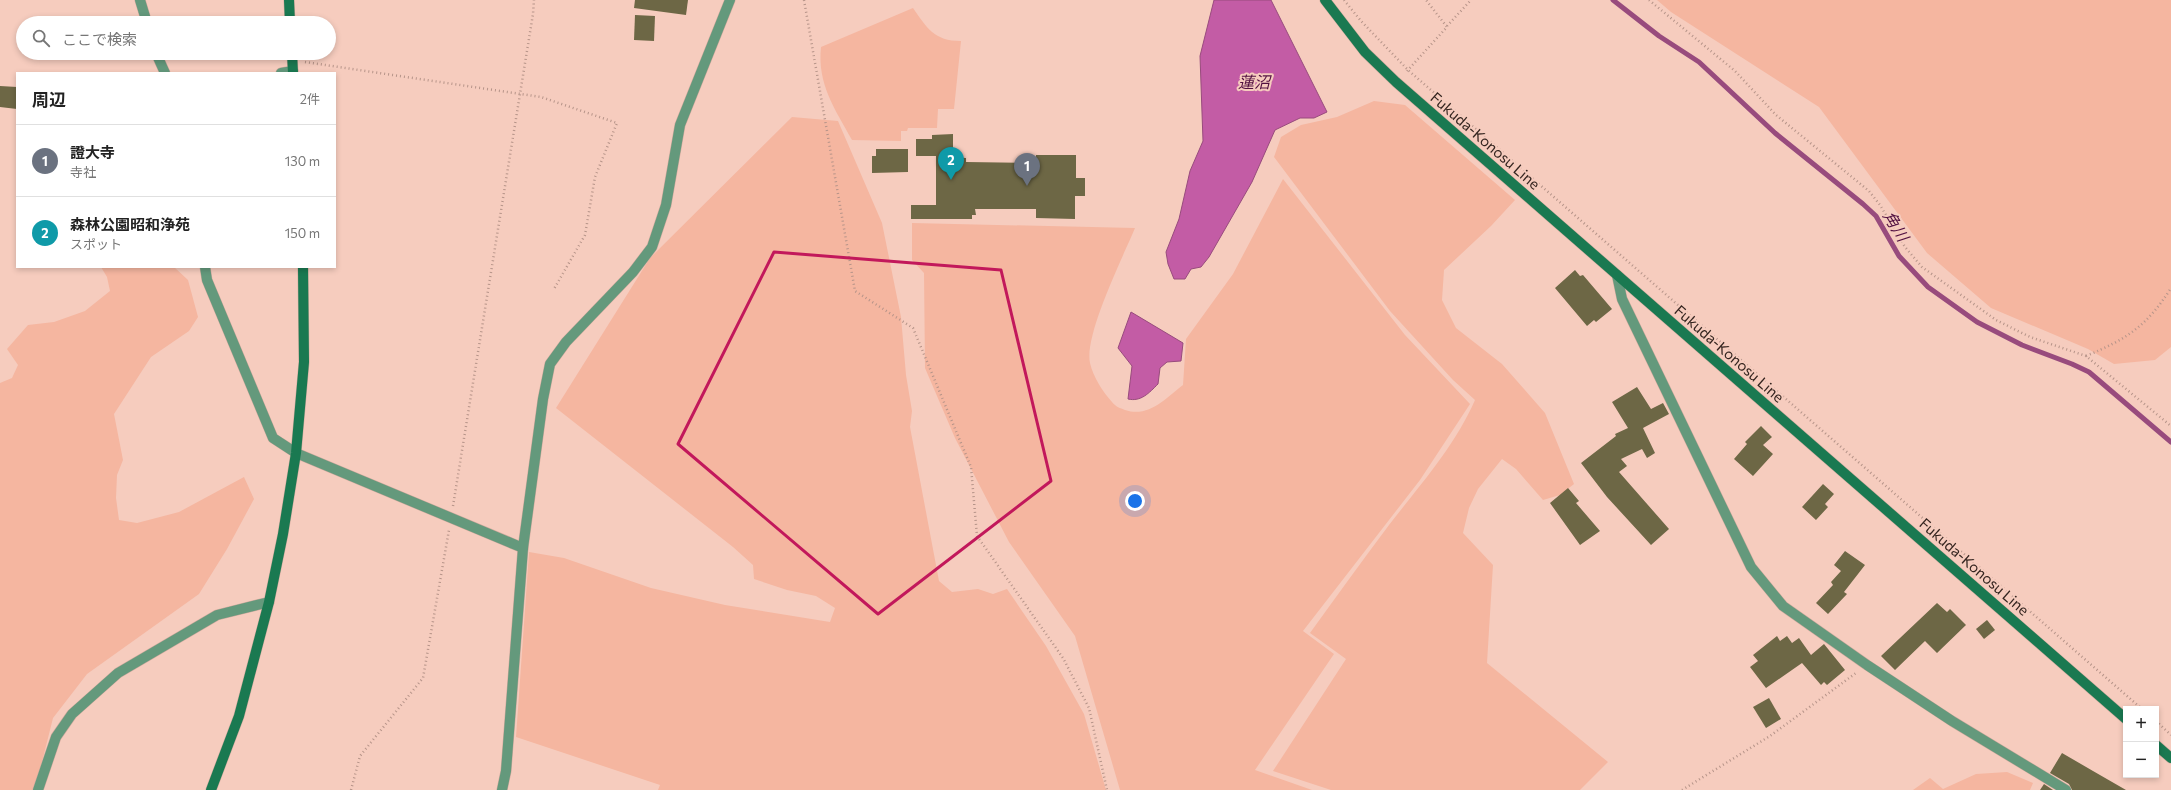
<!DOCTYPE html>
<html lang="ja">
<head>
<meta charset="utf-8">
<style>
  body { margin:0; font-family:Commissioner,"Noto Sans JP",sans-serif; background:#f6f6f6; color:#222 }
  .controls { position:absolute; right:12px; bottom:12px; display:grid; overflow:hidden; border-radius:0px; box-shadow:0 2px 6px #0003 }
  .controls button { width:36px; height:36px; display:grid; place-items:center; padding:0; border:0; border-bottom:1px solid #e0e0e0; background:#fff; color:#222; font:20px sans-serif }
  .you { position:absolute; left:1135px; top:501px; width:14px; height:14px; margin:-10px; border:3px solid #fff; border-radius:50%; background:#1a73e8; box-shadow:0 0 0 6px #1a73e833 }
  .badge { display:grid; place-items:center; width:26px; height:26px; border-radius:50%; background:#ea580c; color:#fff; font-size:13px; font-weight:700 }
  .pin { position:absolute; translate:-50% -33px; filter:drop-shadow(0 1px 2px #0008) }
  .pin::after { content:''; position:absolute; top:21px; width:14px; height:12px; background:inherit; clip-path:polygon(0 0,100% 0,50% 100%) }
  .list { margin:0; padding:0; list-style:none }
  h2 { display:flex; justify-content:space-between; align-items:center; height:52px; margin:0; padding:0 16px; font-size:17px }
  h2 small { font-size:13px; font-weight:400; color:#767676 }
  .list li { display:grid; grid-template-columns:26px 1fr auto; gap:12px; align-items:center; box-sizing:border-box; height:72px; padding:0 16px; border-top:1px solid #e0e0e0 }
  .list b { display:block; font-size:15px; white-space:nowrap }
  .list p { margin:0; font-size:13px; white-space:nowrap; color:#767676 }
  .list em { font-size:13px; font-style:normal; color:#767676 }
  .icon { flex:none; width:22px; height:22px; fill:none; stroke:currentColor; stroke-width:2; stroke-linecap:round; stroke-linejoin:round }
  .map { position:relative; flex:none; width:2171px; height:790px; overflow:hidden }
  .search { position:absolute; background:#fff; box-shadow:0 2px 6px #0003; left:16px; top:16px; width:320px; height:44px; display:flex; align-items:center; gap:10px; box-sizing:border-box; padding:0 14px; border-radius:22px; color:#767676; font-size:15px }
  .panel { position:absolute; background:#fff; box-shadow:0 2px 6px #0003; left:16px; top:72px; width:320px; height:196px; border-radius:0px }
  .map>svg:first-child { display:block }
  .green { fill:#f5b6a0 }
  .water { fill:#c35ca5; stroke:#984b7d }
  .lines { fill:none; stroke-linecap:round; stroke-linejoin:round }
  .stream { stroke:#984b7d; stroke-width:5 }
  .building { fill:#6d6745 }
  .service-casing { stroke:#cfaa9e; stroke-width:11 }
  .minor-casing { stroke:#cfaa9e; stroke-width:11 }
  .secondary-casing { stroke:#cfaa9e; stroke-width:11 }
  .path { stroke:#b69489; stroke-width:2.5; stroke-dasharray:1 3; stroke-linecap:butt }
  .service { stroke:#64997c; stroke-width:10 }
  .minor { stroke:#64997c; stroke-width:10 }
  .secondary { stroke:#1a7951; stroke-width:10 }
  .marked { fill:none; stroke:#c2185b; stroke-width:3; stroke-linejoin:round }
  .labels { text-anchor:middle; stroke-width:4; stroke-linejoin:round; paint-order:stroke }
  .street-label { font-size:15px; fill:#34241f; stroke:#f6ccbe }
  .water-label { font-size:16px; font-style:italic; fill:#510f40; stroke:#f6ccbe }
</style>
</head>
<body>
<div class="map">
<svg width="2171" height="790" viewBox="0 0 2171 790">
  <rect width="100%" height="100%" fill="#f6ccbe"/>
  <g class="green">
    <polygon points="1657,0 2171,0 2171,347 2155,360 2114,364 2088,349 1991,308 1927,253 1819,107 1671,12"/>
    <path d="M 913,8 C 927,28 934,41 961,41 L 954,109 L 938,109 L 937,128 L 908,128 L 907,131 L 901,131 L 901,141 L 852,140 C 835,109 817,84 821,47 Z"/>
    <path d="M 1374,101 L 1405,105 L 1515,200 L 1491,226 L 1444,270 L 1442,300 L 1456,328 L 1502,364 L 1545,413 L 1574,484 L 1560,495 L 1543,500 L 1516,469 L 1502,459 L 1478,489 L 1469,508 L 1463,533 L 1493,565 L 1487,663 L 1608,762 L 1580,790 L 1331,790 L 1273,771 L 1346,659 L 1310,633 C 1336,597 1362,561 1389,525 C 1420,485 1455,446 1475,400 L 1453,380 L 1390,311 L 1274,157 L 1281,137 L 1301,125 L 1337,117 Z"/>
    <polygon points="792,117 838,121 882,223 901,317 906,375 912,411 910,427 939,581 952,592 978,589 993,594 1007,589 1046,646 1084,714 1106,790 658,790 660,785 516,737 529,552 564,558 651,588 725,605 830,622 835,608 816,596 787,590 754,579 753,565 733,547 556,408 650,258"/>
    <path d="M 1283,179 L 1405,335 L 1470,404 L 1420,480 L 1303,631 L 1334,654 L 1255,770 L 1312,790 L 1120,790 L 1075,636 L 1009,542 L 955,438 L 925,368 L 924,273 L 912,260 L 912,223 L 1135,228 C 1123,257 1084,335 1090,363 C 1093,377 1103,392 1112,402 C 1116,407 1120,408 1125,410 C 1149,418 1166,398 1183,385 L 1186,339 L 1233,274 Z"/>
    <polygon points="101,267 174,267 188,280 198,317 189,331 151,357 114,414 123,460 117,475 116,498 119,520 137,523 179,512 244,477 254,499 227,549 199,594 87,674 53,718 35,790 0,790 0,383 12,378 18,365 7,349 28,325 54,322 85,311 110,291 107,277"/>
    <polygon points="2007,772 2033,783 2030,790 1913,790 1930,778 1943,789 1976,774"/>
  </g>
  <g class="water">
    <polygon points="1214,0 1271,0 1327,112 1314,118 1300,118 1275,130 1252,182 1209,257 1201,267 1191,269 1185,279 1174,279 1168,264 1166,252 1179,219 1190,171 1203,141 1200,56"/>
    <path d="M 1131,312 L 1183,343 L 1181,361 L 1167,362 L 1160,368 L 1158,384 C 1149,393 1141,402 1128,399 L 1132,366 L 1118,348 Z"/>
  </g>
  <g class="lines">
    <polyline class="stream" points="1613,0 1659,36 1699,62 1775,133 1863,204 1876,216 1899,256 1928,287 1977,322 2022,345 2072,364 2089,372 2171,442"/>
  </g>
  <g class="building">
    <polygon points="635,0 688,0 686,15 634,8"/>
    <polygon points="635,15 655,16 654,41 634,40"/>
    <polygon points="0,86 17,87 17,109 0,107"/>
    <polygon points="953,134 953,157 966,158 966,162 1036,163 1036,155 1076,155 1076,178 1085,178 1085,196 1075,196 1075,219 1036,218 1036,209 975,209 976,215 972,215 972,219 911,219 911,205 936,205 936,156 916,156 916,139 932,139 932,135"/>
    <polygon points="876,149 908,149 908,172 872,173 872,156 876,156"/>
    <polygon points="1575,270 1580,276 1583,275 1612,309 1596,322 1594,320 1587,326 1555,288"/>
    <polygon points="1637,387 1651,409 1663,403 1669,414 1643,428 1655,453 1647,458 1642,449 1621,459 1627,466 1619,472 1669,529 1651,545 1607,497 1581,463 1616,436 1615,434 1628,428 1612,402"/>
    <polygon points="1761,426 1772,437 1763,445 1773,454 1753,476 1734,459 1747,444 1745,442"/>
    <polygon points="1823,484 1834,494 1825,504 1828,507 1816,520 1802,507"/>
    <polygon points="1568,488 1579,501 1576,503 1600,531 1580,545 1550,503"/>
    <polygon points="1845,551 1865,565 1844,592 1847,594 1828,614 1816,603 1833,585 1831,582 1841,571 1834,565"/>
    <polygon points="1937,603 1947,612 1950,609 1966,625 1937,653 1925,641 1895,670 1881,656"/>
    <polygon points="1987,620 1995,630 1984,639 1976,629"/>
    <polygon points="1777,636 1780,641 1787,636 1792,643 1799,638 1811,655 1824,644 1845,670 1827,685 1824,682 1821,685 1802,663 1766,688 1750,667 1758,661 1753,655"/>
    <polygon points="1769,698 1781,719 1766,728 1753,707"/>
    <polygon points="2062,753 2093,771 2126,790 2072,790 2069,784 2050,773"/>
    <polygon points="2044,784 2053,790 2040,790"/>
  </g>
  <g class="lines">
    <g class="service-casing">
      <g id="service">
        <polyline points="140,0 147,23"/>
        <polyline points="156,53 165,73"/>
        <polyline points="281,73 293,71"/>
        <polyline points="205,267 207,280 273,438 296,453"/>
      </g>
    </g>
    <g class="minor-casing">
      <g id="minor">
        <polyline points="1617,275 1622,299 1751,567 1783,606 1867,665 1952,721 2066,790"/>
        <polyline points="296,453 523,548"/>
        <polyline points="38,790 56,737 72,714 118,673 217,615 269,602"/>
        <polyline points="502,790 506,771 523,548 543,399 550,364 566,342 633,272 652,247 666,205 680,125 730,0"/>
      </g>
    </g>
    <g class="secondary-casing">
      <g id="secondary">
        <polyline points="289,0 290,23"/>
        <polyline points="1325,0 1365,52 1396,82 2126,719"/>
        <polyline points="292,53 293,73"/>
        <polyline points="2156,745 2171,758"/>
        <polyline points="211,790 239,716 269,602 283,534 296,453 304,362 303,267"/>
      </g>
    </g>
    <g class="path">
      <polyline points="804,0 855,291 913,328 971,467 977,536 1063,658 1089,708 1107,790"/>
      <polyline points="1344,0 1361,21 1408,70 2142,709"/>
      <polyline points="1649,0 1735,71 1776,115 1869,191 1880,205 1905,247 1922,267 1996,320 2030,337 2086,356 2171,426"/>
      <polyline points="1447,26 1471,0"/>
      <polyline points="305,62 541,97 617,123 595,177 585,235 554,289"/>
      <polyline points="1407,71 1447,27 1426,0"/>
      <path d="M 2086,356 C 2127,339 2147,326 2171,288"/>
      <polyline points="453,506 533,14 534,0"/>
      <polyline points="2156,721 2171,735"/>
      <polyline points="351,790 360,756 423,678 449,530"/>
      <polyline points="1682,790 1770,736 1856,673"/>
    </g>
    <use href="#service" class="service"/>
    <use href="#minor" class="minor"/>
    <use href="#secondary" class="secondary"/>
  </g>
  <path class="marked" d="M 774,252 L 1001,270 L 1051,481 L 878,614 L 678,444 Z"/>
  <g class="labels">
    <g class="street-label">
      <text transform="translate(1485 141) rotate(41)" y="5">Fukuda-Konosu Line</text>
      <text transform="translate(1729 354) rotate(41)" y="5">Fukuda-Konosu Line</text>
      <text transform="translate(1974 567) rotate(41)" y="5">Fukuda-Konosu Line</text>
    </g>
    <g class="water-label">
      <text x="1254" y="88">蓮沼</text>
      <text transform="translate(1896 226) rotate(58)" y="6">角川</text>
    </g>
  </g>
</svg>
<div class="controls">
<button>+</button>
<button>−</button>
</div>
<div class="you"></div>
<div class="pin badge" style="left:1027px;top:186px;background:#6b7280">1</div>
<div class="pin badge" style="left:951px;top:180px;background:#0f9aa8">2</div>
<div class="search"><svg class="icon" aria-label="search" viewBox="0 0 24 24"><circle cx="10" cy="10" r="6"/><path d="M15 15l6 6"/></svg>ここで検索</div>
<section class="panel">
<h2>周辺<small>2件</small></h2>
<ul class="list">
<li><span class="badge" style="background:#6b7280">1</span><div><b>證大寺</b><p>寺社</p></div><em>130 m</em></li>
<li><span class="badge" style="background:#0f9aa8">2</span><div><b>森林公園昭和浄苑</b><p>スポット</p></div><em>150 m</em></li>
</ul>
</section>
</div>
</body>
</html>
